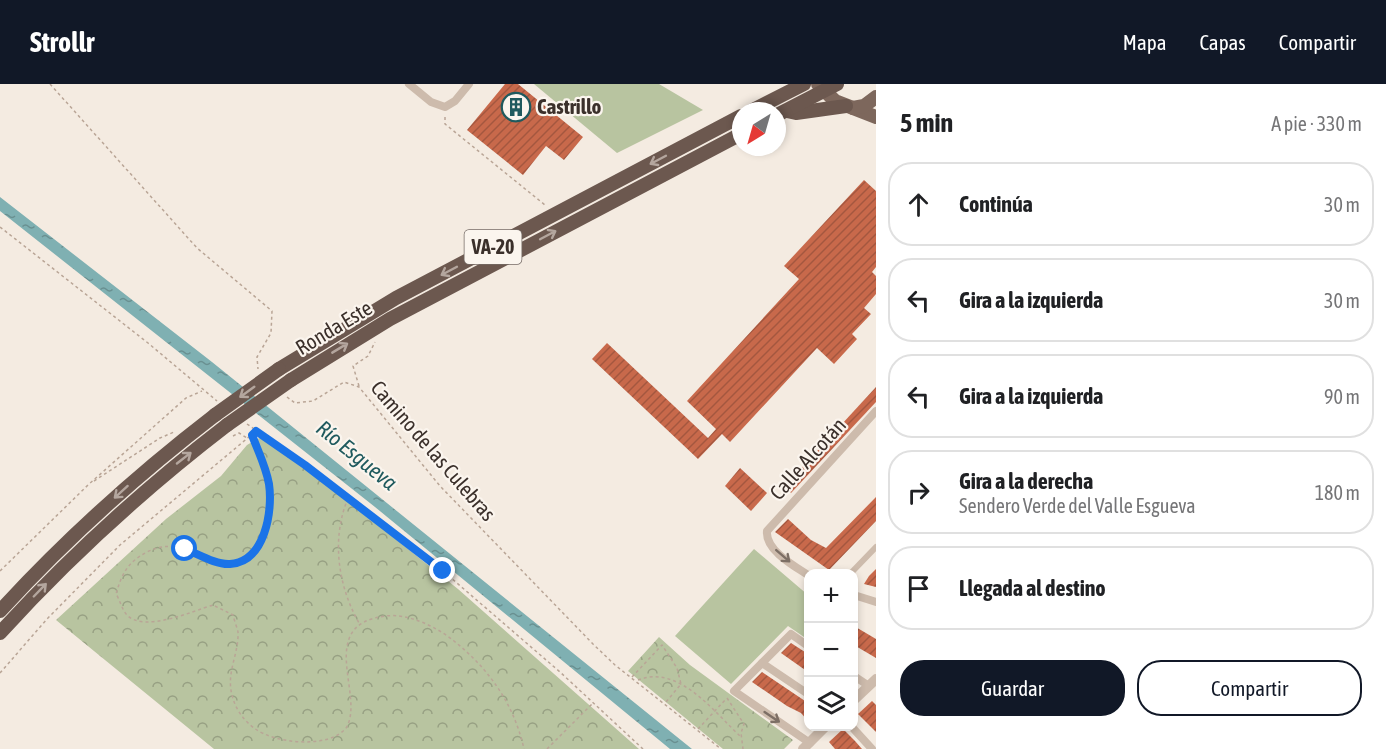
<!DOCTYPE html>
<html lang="es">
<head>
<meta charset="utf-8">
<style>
  body { margin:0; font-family:"Asap Condensed",sans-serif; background:#f2f2f2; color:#202124 }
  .controls { position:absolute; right:18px; bottom:18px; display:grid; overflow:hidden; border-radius:12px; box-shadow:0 3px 9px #0003 }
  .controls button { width:54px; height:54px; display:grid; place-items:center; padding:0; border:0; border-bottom:2px solid #e0e0e0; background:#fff; color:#202124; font:30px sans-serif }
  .compass { position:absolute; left:732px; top:18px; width:54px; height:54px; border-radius:50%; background:#fff; box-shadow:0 3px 9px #0003; rotate:217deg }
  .stop { position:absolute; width:18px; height:18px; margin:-14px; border:4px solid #1a73e8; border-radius:50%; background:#fff }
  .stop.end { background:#1a73e8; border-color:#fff; box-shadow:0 2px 6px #0008 }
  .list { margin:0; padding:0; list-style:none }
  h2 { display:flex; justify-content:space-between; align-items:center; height:78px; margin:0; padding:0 24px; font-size:26px }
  h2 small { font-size:20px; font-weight:400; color:#757577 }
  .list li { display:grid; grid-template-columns:39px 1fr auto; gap:18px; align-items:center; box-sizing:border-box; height:84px; margin:0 12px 12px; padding:0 12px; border:2px solid #e0e0e0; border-radius:24px }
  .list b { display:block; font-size:22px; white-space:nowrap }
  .list p { margin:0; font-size:20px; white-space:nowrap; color:#757577 }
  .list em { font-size:20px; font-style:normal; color:#757577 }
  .actions { display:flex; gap:12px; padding:18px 24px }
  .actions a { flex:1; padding:14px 0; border:2px solid #111827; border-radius:24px; text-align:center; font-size:21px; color:#111827 }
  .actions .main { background:#111827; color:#fff }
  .icon { flex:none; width:33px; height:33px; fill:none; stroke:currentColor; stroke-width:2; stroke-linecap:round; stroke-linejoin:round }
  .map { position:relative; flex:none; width:876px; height:665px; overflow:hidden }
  header { display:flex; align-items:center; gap:36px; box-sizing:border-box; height:84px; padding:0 30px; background:#111827; color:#fff }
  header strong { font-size:28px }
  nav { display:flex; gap:33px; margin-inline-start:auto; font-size:21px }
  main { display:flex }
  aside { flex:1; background:#fff }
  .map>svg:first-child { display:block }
  .grass { fill:#b8c4a0 }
  .park { fill:url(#park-crowns) }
  .water { fill:url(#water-ripples) }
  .building { fill:url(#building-hatch) }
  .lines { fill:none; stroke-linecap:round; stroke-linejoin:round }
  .path { stroke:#b9a596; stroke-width:1.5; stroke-dasharray:3 3; stroke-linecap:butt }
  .pedestrian { stroke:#cdbbac; stroke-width:6 }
  .minor { stroke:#cdbbac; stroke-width:8 }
  .tertiary { stroke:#cdbbac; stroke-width:10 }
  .primary { stroke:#7d675c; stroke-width:14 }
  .trunk { stroke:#6c584f; stroke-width:14 }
  .trunk-bridge { stroke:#6c584f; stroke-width:14 }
  .oneway { stroke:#b4a69e }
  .oneway2 { stroke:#7d6f65 }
  .route { stroke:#1a73e8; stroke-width:8 }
  .labels { text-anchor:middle; stroke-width:4.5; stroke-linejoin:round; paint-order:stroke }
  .shield { fill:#fbf5ee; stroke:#756b66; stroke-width:1.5 }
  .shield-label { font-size:20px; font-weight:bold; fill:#3b302b }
  .poi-label { font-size:21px; font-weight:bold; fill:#3b302b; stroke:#fbf5ee; text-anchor:start }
  .street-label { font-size:21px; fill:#3b302b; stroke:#fbf5ee }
  .water-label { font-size:22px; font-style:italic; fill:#1f5a5e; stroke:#fbf5ee }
</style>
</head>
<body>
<header>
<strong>Strollr</strong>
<nav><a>Mapa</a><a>Capas</a><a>Compartir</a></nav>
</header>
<main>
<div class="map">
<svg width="876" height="665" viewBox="0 0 876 665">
  <defs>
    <pattern id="park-crowns" width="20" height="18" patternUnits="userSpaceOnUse" patternTransform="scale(1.5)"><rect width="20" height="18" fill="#b8c4a0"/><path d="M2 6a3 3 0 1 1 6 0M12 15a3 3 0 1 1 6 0" fill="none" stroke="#97a083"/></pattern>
    <pattern id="water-ripples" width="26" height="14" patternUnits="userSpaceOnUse" patternTransform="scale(1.5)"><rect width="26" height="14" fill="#7fb0b2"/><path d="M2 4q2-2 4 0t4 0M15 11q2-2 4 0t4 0" fill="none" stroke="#699091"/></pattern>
    <pattern id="building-hatch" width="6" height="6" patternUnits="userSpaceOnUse" patternTransform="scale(1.5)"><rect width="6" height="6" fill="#c8694b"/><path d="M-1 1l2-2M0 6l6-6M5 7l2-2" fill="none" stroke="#a4573f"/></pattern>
  </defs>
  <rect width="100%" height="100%" fill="#f4ebe1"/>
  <g class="grass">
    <polygon points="534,0 659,0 703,26 617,69"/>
    <polygon points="754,465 808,511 808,548 804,553 788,542 731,600 675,552"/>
  </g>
  <g class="park">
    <polygon points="261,353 337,408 458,505 639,665 214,665 56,536 166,435 221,392 247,361"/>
    <polygon points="659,553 690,581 793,656 784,665 723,665 628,587"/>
  </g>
  <polygon class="water" points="0,113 212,278 692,665 670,665 375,423 0,127"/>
  <g class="building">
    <polygon points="505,0 518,0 583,53 564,76 546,62 523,91 467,46"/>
    <polygon points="864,96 876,107 876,183 872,188 876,192 876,210 864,224 871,230 852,250 857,255 834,280 817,264 730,358 722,350 698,375 592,275 607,259 708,354 716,345 687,317 799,195 784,182"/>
    <polygon points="876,303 876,318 791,409 784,403"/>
    <polygon points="740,384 767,409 751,427 725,402"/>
    <polygon points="876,413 876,437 829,486 775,448 788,435 811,456 826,464"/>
    <polygon points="876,485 876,503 864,500 869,492"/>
    <polygon points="854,542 876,555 876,574 854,561"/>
    <polygon points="791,559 808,570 808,588 781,569"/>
    <polygon points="762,588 808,619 808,637 801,629 787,622 752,598"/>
    <polygon points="872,617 876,621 876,648 858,630"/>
    <polygon points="843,645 855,657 862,665 835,665 829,658"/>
  </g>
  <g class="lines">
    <g class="path">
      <polyline points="50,0 197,164 272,227 271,249 257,273 258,285"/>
      <polyline points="445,33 445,40 545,121"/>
      <polyline points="0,143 148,259 217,317"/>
      <polyline points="359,302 353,282 368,272 375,258"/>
      <polyline points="287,313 295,319 313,317 344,298 359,303 440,402 593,560 615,581 721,665"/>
      <polyline points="247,340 305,381 443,487 560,588 643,665"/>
      <path d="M 252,351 C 259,368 268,385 269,403 C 272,430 265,478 230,480 C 200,481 184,450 147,468 C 128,478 122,489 116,510 C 120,516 122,526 127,531 C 144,549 193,527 213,521 L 233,531 C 234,536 237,543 238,548 C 239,570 226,588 232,611 C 235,624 243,636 254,644 C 275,660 329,665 346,644 C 366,613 314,540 386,532 C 408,529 437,543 454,557 C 489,585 514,620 524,665"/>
      <polyline points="233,352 239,349 247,354"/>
      <polyline points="94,397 160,354 174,348"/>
      <path d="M 348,414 C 331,455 338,502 359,539"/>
      <polyline points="0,487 88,401 186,314 202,307"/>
      <polyline points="0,589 47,535 120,461 256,347"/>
      <polyline points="632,593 662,561 677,584 681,600 666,618"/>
      <path d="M 638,596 C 679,580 714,628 741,653"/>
      <polyline points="727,614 744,640 741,649 743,665"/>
      <polyline points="698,645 726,615"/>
      <polyline points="547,665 593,619"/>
    </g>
    <polyline class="pedestrian" points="850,490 876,463"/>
    <g class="minor">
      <polyline points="409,0 431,18 445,23 455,17 469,0"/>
      <path d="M 808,491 C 794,482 765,466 767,447 L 876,327"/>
      <polyline points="854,511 876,518"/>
      <polyline points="808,562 791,550 734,607 810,659"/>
      <polyline points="762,579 808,610"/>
      <polyline points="854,592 869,602"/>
      <polyline points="851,642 872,665"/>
    </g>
    <g class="tertiary">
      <polyline points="854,616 876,595"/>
      <polyline points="803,665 826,642"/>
    </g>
    <g class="primary">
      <polyline points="818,0 835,17 876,33"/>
      <polyline points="853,24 864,22 876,13"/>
    </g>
    <g class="trunk">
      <polyline points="751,27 804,0"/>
      <polyline points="787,27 796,29 846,22"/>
      <polyline points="777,31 837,0"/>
      <polyline points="279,285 396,214 741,32"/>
      <polyline points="291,296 390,235 741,50"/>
      <path d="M 0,527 C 66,455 137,391 215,331"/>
      <path d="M 0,549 C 70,472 145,404 227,341"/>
    </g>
    <g class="trunk-bridge">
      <polyline points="215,331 279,285"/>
      <polyline points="227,341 291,296"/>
    </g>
  </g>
  <defs><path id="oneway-shaft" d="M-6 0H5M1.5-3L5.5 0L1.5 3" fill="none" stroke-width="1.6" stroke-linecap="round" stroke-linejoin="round" transform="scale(1.5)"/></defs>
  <g class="oneway">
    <use href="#oneway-shaft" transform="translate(658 76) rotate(152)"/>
    <use href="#oneway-shaft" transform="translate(548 151) rotate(-28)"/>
    <use href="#oneway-shaft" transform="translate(449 187) rotate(152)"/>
    <use href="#oneway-shaft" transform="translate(340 264) rotate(-31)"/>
    <use href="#oneway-shaft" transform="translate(247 308) rotate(144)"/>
    <use href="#oneway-shaft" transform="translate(184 374) rotate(-38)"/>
    <use href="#oneway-shaft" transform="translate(121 408) rotate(138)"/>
    <use href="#oneway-shaft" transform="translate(40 506) rotate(-46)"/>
  </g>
  <g class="oneway2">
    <use href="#oneway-shaft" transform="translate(783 472) rotate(41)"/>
    <use href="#oneway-shaft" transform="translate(772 633) rotate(34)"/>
  </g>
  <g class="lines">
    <path class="route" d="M 185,465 C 198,470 216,481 230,480 C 265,478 273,427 269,400 C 266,383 258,367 252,351 L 256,347 L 305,381 L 443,487"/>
  </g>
  <defs>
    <g id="building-ring" transform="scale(1.5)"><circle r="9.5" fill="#fbf5ee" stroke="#1f5a5e" stroke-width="1.5"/><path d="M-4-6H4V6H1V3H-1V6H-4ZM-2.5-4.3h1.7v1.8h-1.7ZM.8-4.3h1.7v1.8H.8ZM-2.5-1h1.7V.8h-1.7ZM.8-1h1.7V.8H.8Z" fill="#1f5a5e"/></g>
  </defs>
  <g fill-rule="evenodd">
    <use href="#building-ring" x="516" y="23"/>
  </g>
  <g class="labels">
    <rect class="shield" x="464.5" y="146" width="57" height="34" rx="4.5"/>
    <g class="shield-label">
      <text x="493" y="170">VA-20</text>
    </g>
    <g class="poi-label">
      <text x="537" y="30">Castrillo</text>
    </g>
    <g class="street-label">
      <text transform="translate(334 244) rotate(-31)" y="7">Ronda Este</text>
      <text transform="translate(433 367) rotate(49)" y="7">Camino de las Culebras</text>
      <text transform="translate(808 375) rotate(-48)" y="7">Calle Alcotán</text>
    </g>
    <g class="water-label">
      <text transform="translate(357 371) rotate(39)" y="8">Río Esgueva</text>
    </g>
  </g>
</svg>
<div class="controls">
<button>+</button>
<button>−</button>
<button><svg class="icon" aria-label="layers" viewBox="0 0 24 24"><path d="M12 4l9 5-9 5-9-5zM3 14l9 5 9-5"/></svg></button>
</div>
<svg class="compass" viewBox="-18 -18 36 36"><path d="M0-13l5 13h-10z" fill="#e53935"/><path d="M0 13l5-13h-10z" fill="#757577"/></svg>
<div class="stop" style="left:185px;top:465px"></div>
<div class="stop end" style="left:443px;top:487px"></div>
</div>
<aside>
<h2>5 min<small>A pie · 330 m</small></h2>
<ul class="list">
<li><svg class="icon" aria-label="ahead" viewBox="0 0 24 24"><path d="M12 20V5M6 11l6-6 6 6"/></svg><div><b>Continúa</b></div><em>30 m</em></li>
<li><svg class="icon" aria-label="left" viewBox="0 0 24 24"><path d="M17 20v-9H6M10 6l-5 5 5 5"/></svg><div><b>Gira a la izquierda</b></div><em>30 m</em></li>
<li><svg class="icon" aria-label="left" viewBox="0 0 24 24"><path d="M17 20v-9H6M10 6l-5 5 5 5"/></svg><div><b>Gira a la izquierda</b></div><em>90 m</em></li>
<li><svg class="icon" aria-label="right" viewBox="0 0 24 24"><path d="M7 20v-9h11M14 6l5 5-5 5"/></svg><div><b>Gira a la derecha</b><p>Sendero Verde del Valle Esgueva</p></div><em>180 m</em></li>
<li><svg class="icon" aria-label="arrive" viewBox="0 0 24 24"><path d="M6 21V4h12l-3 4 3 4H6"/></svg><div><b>Llegada al destino</b></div></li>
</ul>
<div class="actions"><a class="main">Guardar</a><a>Compartir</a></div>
</aside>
</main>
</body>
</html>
